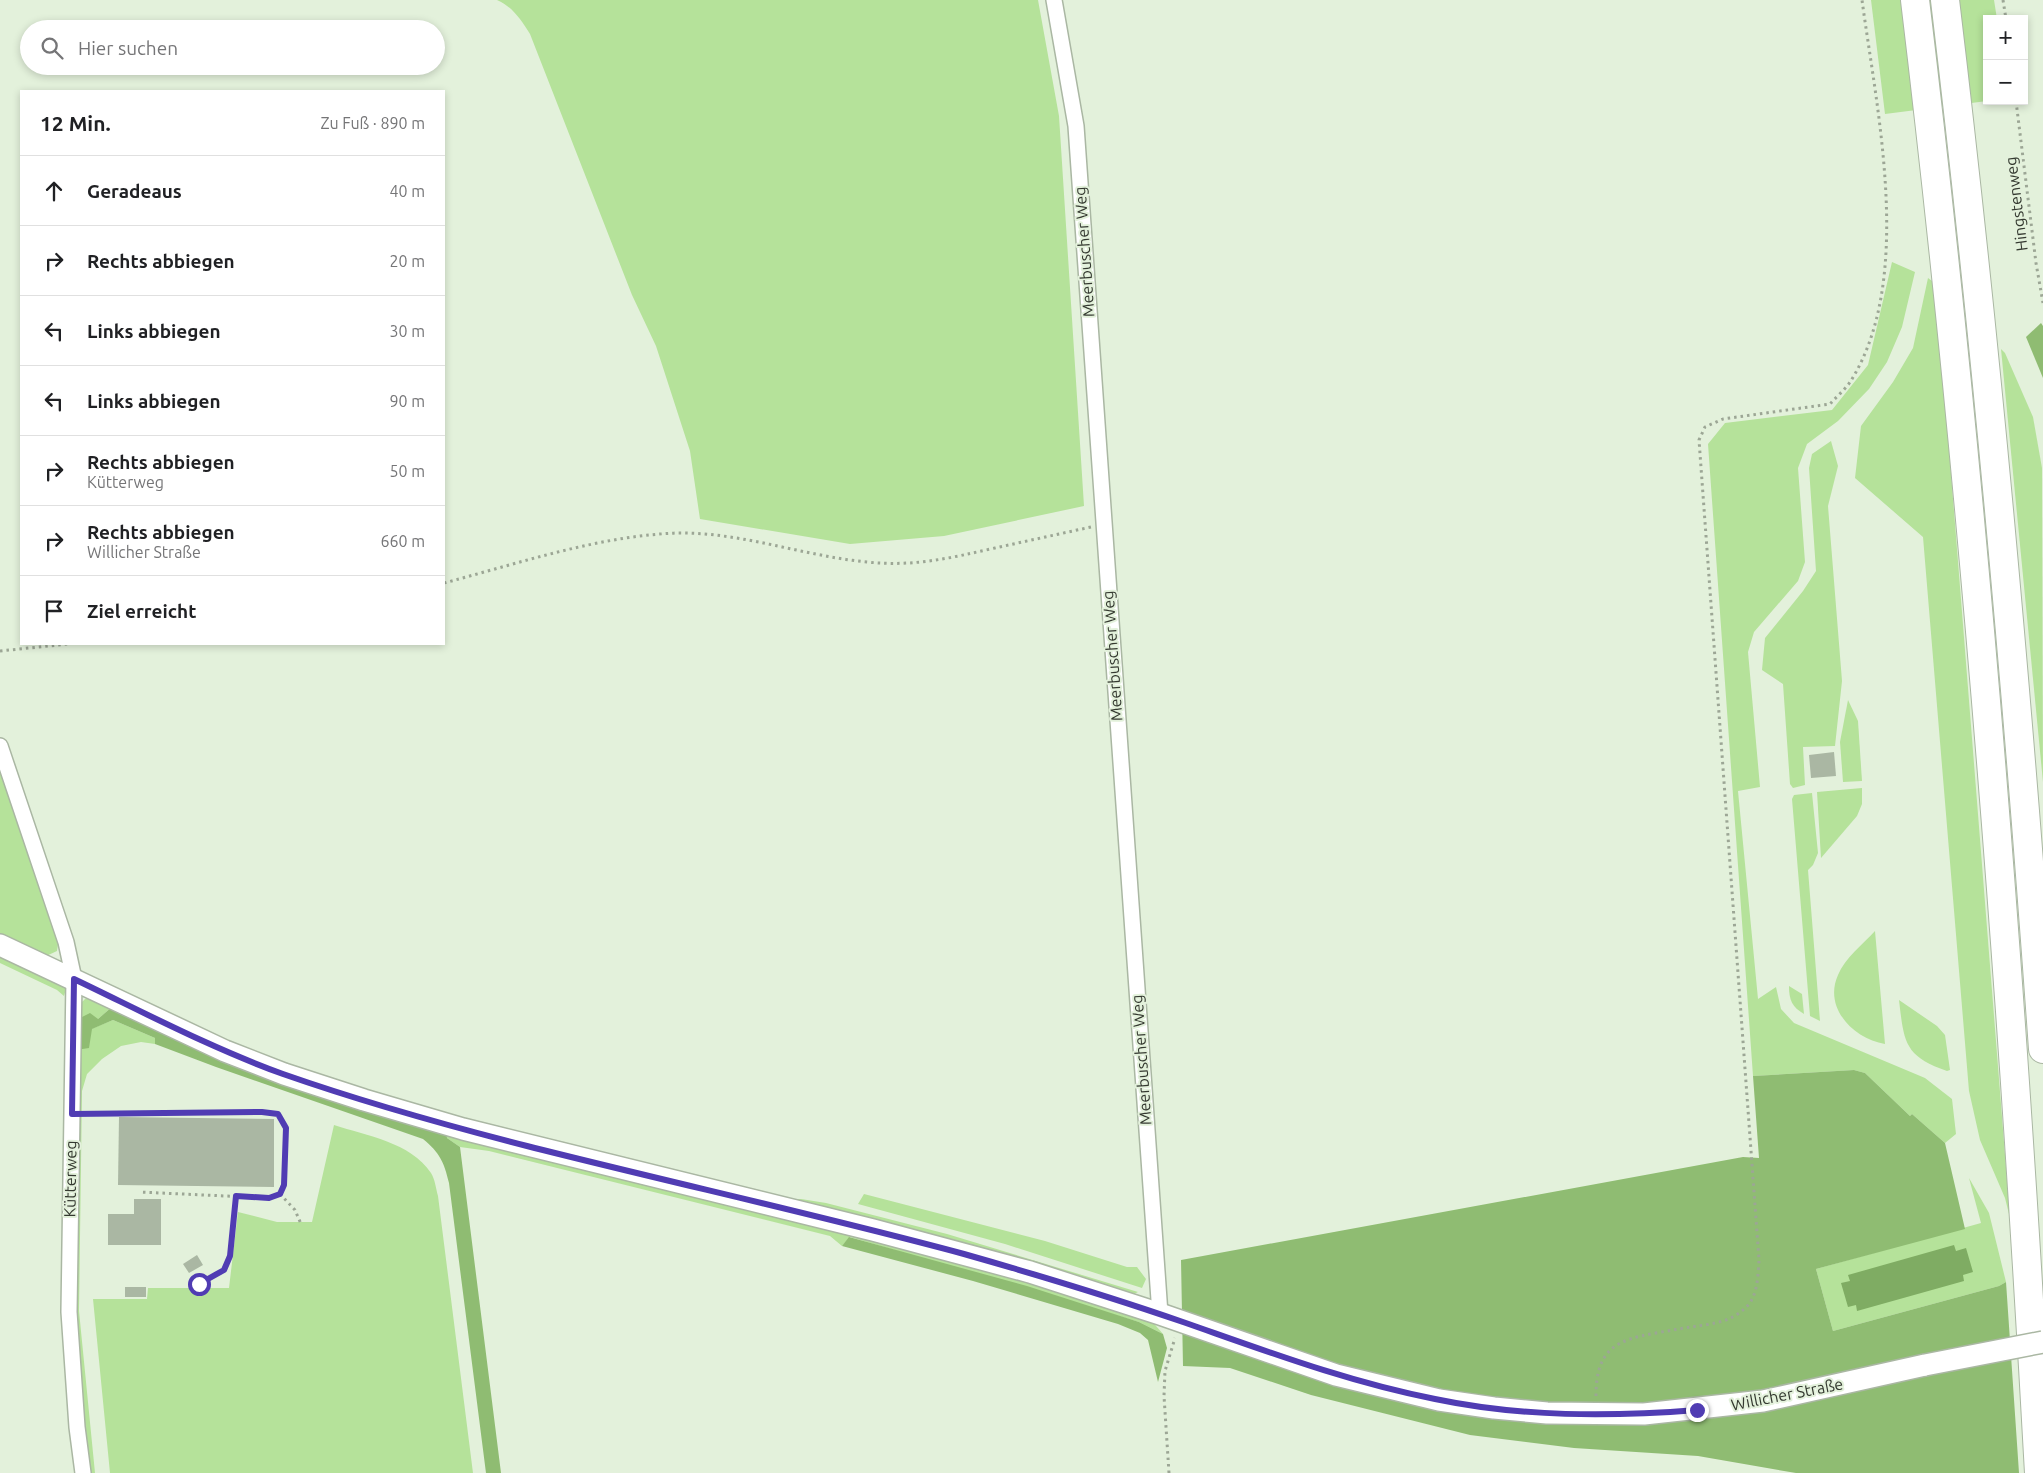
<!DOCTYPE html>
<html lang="de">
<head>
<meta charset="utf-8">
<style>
  body { margin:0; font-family:Ubuntu,sans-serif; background:#f6f6f6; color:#202124 }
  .controls { position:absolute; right:15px; top:15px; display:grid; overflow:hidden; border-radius:0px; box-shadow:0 2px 8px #0003 }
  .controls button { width:45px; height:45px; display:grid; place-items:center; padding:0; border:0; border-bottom:1px solid #e0e0e0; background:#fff; color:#202124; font:25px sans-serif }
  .stop { position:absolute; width:15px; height:15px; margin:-11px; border:4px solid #503cb3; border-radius:50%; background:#fff }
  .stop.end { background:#503cb3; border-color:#fff; box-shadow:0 1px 5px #0008 }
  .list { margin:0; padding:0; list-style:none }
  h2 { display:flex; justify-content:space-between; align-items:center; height:65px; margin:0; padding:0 20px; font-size:21px }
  h2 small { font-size:16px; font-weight:400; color:#757577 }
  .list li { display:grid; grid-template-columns:32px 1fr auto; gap:15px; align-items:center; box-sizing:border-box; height:70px; padding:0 20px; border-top:1px solid #e0e0e0 }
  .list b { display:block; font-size:19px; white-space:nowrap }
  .list p { margin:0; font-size:16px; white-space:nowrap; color:#757577 }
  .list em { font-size:16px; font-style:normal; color:#757577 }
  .icon { flex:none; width:28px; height:28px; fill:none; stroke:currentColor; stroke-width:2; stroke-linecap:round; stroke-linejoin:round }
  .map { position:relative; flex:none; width:2043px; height:1473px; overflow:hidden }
  .search { position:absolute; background:#fff; box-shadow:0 2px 8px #0003; left:20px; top:20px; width:425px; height:55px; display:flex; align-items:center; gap:12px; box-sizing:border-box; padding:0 18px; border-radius:28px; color:#757577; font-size:19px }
  .panel { position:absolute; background:#fff; box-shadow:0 2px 8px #0003; left:20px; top:90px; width:425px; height:555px; border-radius:0px }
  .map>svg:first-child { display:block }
  .green { fill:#b5e29a }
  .forest { fill:#8fbc72 }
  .water { fill:#7fac63 }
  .building { fill:#aab7a3 }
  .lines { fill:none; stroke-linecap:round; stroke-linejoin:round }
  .street-casing { stroke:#aab7a3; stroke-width:18 }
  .secondary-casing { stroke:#aab7a3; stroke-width:24 }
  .highway-casing { stroke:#aab7a3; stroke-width:30 }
  .path { stroke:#9ca695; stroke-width:3; stroke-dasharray:2.5 4; stroke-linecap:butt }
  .street { stroke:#fff; stroke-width:15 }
  .secondary { stroke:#fff; stroke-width:21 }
  .highway { stroke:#fff; stroke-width:28 }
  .secondary-bridge-casing { stroke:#aab7a3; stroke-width:24; stroke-linecap:butt }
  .secondary-bridge { stroke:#fff; stroke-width:21 }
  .route { stroke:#503cb3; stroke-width:6 }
  .labels { text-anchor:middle; stroke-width:4; stroke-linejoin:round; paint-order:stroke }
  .street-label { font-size:16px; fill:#343930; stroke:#e3f1db }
</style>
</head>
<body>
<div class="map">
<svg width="2043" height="1473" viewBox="0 0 2043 1473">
  <rect width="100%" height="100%" fill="#e3f1db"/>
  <g class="green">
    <path d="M 497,0 L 1038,0 L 1059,116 L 1084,506 L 944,536 L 850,544 L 700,519 L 690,451 L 656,346 L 632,295 L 530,34 C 521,20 513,7 497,0 Z"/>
    <polygon points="1871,0 1994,0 1997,19 1987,19 1987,101 1885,114"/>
    <polygon points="1892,262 1915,272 1902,327 1887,362 1869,389 1838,421 1807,444 1798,468 1805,562 1798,581 1754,632 1748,652 1760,787 1738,791 1758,999 1776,987 1781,1009 1794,1023 1925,1078 1952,1099 1956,1134 1945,1143 1912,1114 1910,1116 1865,1073 1854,1070 1753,1076 1708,444 1725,423 1832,410 1868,365"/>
    <polygon points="1928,278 1936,284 2010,1218 2005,1198 1980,1140 1969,1091 1923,537 1855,478 1861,426 1893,382 1913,348"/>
    <polygon points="2001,349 2005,353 2033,417 2042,468 2043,782"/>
    <polygon points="1831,441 1838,466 1828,506 1842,681 1835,746 1803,747 1805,785 1793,788 1790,784 1783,684 1762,670 1765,638 1803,591 1816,571 1809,468 1812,454"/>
    <polygon points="1848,700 1858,721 1862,781 1843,782 1840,742"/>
    <polygon points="0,760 59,938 57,951 44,957 0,938"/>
    <polygon points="1862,788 1862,804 1857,816 1821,858 1817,792"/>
    <polygon points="1812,793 1818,853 1813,865 1808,870 1820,1021 1810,1016 1792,799 1794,795"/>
    <path d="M 1875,931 L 1885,1044 C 1854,1039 1823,1008 1838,975 C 1845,958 1863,944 1875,931 Z"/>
    <polygon points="0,951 65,983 66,989 64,996 57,990 0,963"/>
    <path d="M 1789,986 L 1802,994 L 1804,1014 C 1792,1007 1789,1000 1789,986 Z"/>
    <path d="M 92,995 L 113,1006 L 98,1019 L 78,1019 C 78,1006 80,1001 92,995 Z"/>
    <path d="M 1899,1000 L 1937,1026 L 1945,1035 L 1950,1070 L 1947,1071 C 1904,1056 1904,1042 1899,1000 Z"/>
    <polygon points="113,1020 155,1038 155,1044 141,1042 121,1046 102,1059 87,1074 82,1091 79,1311 95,1473 87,1473 76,1363 76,1050 91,1029"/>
    <path d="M 334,1125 C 367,1136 410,1142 431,1173 C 435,1179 436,1189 438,1196 L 473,1473 L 110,1473 L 93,1299 L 147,1299 L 148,1288 L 229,1288 L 238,1212 L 277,1222 L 312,1222 Z"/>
    <polygon points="446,1130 941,1256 1150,1319 1163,1334 1139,1322 850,1237 842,1246 830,1236 489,1151 460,1147 447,1138"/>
    <polygon points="1969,1178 1989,1213 2006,1282 1999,1286 1833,1331 1816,1269 1981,1223"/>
    <polygon points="864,1194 1045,1241 1127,1267 1137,1267 1146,1279 1142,1288 1005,1244 858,1204"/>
    <polygon points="801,1199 826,1203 947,1234 1138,1292 1132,1295 783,1200"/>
  </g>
  <g class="forest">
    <polygon points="2041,323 2043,326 2043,378 2026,337"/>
    <path d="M 113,1006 L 446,1130 L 447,1138 L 460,1147 L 501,1473 L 486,1473 L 449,1183 C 444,1162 440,1153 423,1139 L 216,1067 L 155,1044 L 155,1038 L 113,1020 L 92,1029 L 89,1048 L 76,1050 L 78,1019 L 90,1013 L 98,1019 Z"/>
    <polygon points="1854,1070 1865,1073 1910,1116 1912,1114 1945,1143 1965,1229 1816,1269 1833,1331 1999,1286 2006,1282 2019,1473 1796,1473 1698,1456 1574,1448 1470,1435 1311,1395 1230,1368 1183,1366 1181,1260 1743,1157 1759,1158 1753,1076"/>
    <polygon points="849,1237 1027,1286 1139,1322 1163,1334 1167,1348 1158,1382 1148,1340 1140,1333 1118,1324 973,1281 842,1246"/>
  </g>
  <polygon class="water" points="1954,1245 1956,1251 1966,1248 1973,1272 1963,1275 1964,1281 1857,1311 1856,1305 1848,1307 1841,1283 1850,1281 1848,1275"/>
  <g class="building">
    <polygon points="1834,752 1836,776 1811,778 1809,755"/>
    <polygon points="119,1117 274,1119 274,1187 118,1185"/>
    <polygon points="134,1199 161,1199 161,1245 108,1245 108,1214 134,1214"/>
    <polygon points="197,1255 203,1265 189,1273 183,1264"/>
    <rect x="125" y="1287" width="21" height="10"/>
  </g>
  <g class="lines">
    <g class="street-casing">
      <g id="street">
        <polyline points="1054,0 1076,126 1160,1314"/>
        <polyline points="0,746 66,942 74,979 69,1312 77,1427 83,1473"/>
      </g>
    </g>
    <g class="secondary-casing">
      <polyline id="secondary" points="0,945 225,1051 284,1074 364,1100 463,1129 873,1230 1030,1272 1160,1314 1336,1375 1439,1400 1494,1408 1547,1413 1644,1414 1763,1401 1925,1365"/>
    </g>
    <g class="highway-casing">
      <g id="highway">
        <path d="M 1915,0 C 1974,489 2012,981 2039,1473"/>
        <path d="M 1945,0 C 1987,349 2018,699 2043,1049"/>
      </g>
    </g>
    <g class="path">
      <polyline points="2003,0 2006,19"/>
      <polyline points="2016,101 2036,263 2043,303"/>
      <path d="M 444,583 C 520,563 598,536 677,533 C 742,532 803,556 867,562 C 914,567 950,558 995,548 C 1027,541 1059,534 1091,527"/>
      <polyline points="0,651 68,644"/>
      <polyline points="87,1113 262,1112 278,1114 286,1128 284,1185 280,1194 269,1198 139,1192"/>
      <polyline points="280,1194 295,1210 301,1224"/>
      <polyline points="199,1284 224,1271 230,1255 236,1196"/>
      <path d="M 1596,1396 C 1596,1350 1615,1340 1656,1333 C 1673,1330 1689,1327 1705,1325 C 1723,1322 1737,1318 1749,1304 C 1758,1292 1758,1274 1759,1260 L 1699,440 L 1705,427 L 1723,419 L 1830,404 C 1837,396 1847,388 1852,379 C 1914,277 1877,112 1862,0"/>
      <polyline points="1169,1473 1164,1396 1165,1371 1175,1338"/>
    </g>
    <use href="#street" class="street"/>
    <use href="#secondary" class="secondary"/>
    <use href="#highway" class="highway"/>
    <g class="secondary-bridge-casing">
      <polyline id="secondary-bridge" points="1925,1365 2043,1342"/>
    </g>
    <use href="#secondary-bridge" class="secondary-bridge"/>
  </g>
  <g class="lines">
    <path class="route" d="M 199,1284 L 224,1270 L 230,1256 L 236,1196 L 269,1198 L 280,1194 L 284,1185 L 286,1128 L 278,1114 L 262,1112 L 72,1114 L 74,979 C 143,1012 211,1048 283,1074 C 363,1102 445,1125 527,1146 C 673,1183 819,1215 964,1254 C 1038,1275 1111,1297 1183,1322 C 1266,1351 1348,1382 1435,1399 C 1521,1417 1609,1417 1697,1410"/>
  </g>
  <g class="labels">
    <g class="street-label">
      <text transform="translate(2016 204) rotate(-97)" y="6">Hingstenweg</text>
      <text transform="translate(1084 252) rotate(-94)" y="6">Meerbuscher Weg</text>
      <text transform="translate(1112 656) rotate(-94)" y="6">Meerbuscher Weg</text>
      <text transform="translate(1141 1060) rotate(-94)" y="6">Meerbuscher Weg</text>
      <text transform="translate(70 1179) rotate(-89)" y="6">Kütterweg</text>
      <text transform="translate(1787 1394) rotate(-11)" y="6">Willicher Straße</text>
    </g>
  </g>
</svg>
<div class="controls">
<button>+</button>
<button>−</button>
</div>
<div class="stop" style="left:199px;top:1284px"></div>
<div class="stop end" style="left:1697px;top:1410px"></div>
<div class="search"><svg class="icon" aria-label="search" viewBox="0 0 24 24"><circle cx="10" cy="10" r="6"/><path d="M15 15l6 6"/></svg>Hier suchen</div>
<section class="panel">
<h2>12 Min.<small>Zu Fuß · 890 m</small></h2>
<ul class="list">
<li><svg class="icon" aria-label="ahead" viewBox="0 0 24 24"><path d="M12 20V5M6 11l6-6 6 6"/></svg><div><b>Geradeaus</b></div><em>40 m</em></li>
<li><svg class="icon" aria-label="right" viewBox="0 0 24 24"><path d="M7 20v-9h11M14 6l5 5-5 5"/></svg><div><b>Rechts abbiegen</b></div><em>20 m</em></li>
<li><svg class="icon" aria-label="left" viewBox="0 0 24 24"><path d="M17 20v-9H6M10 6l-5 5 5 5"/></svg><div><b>Links abbiegen</b></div><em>30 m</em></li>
<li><svg class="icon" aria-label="left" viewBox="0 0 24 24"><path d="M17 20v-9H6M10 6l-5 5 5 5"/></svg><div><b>Links abbiegen</b></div><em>90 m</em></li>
<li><svg class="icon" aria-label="right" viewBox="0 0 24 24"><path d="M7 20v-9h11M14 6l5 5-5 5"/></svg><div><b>Rechts abbiegen</b><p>Kütterweg</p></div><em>50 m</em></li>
<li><svg class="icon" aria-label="right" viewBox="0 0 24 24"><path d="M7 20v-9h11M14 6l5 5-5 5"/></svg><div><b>Rechts abbiegen</b><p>Willicher Straße</p></div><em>660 m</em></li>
<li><svg class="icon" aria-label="arrive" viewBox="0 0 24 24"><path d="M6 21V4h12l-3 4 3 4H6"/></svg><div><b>Ziel erreicht</b></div></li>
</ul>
</section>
</div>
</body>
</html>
